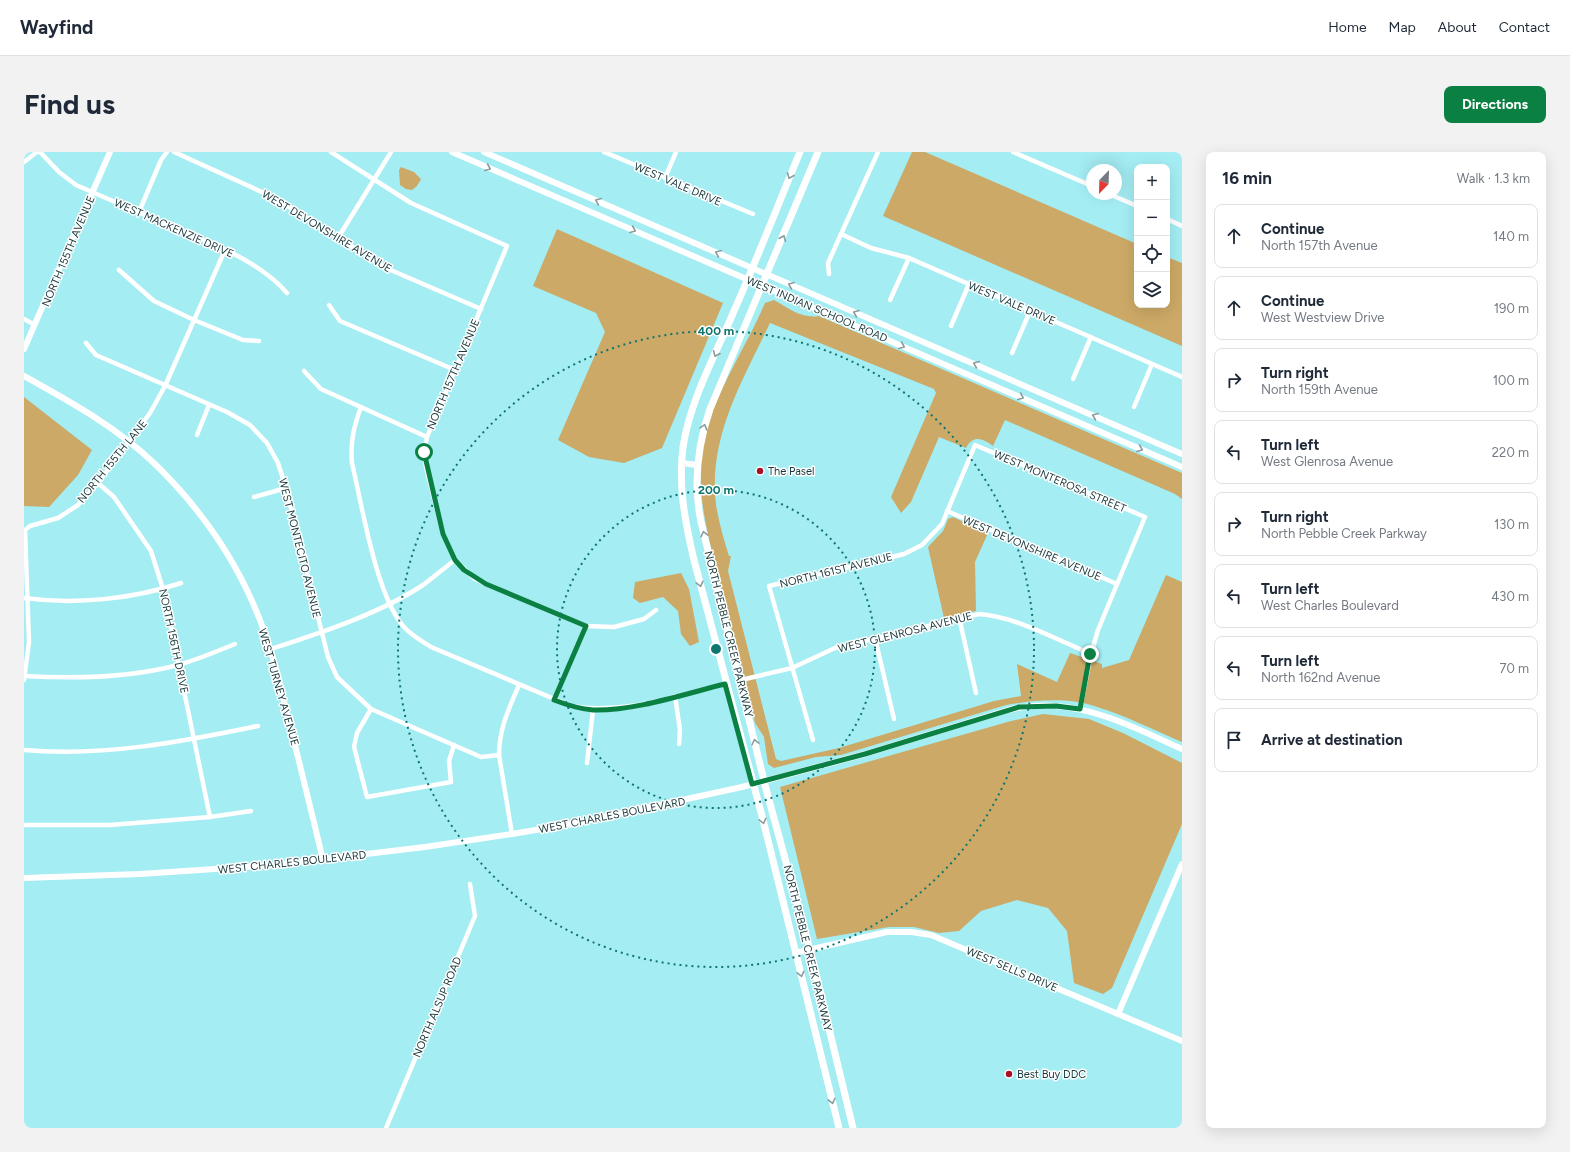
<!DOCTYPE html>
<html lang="en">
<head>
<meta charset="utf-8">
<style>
  body { margin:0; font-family:Figtree,sans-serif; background:#f2f2f3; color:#1f2937 }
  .controls { position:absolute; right:12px; top:12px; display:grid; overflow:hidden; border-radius:8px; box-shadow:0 4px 16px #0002 }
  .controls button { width:36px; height:36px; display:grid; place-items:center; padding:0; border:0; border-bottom:1px solid #e0e1e3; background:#fff; color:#1f2937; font:20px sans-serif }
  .compass { position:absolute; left:1062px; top:12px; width:36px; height:36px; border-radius:50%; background:#fff; box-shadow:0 4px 16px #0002; rotate:203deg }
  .stop { position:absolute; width:12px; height:12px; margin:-9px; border:3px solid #0b8043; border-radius:50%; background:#fff }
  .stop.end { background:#0b8043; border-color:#fff; box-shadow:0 1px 4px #0008 }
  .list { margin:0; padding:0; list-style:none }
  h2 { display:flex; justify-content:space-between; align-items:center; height:52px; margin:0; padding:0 16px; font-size:17px }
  h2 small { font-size:13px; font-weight:400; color:#747a83 }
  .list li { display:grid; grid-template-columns:26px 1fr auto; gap:12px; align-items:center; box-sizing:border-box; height:64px; margin:0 8px 8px; padding:0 8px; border:1px solid #e0e1e3; border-radius:8px }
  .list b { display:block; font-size:15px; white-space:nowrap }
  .list p { margin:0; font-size:13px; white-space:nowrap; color:#747a83 }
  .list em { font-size:13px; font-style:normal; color:#747a83 }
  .icon { flex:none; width:22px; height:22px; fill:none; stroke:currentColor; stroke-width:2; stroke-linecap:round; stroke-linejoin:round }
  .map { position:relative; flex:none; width:1158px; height:976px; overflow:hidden; border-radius:8px }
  header { display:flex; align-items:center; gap:24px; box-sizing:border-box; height:56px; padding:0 20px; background:#fff; border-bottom:1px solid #e0e1e3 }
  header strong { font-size:19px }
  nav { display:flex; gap:22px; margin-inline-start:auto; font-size:14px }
  .intro { display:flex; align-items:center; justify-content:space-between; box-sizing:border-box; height:96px; padding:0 24px }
  h1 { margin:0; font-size:28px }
  .button { padding:10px 18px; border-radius:8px; background:#0b8043; color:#fff; font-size:14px; font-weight:700 }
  main { display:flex; gap:24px; padding:0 24px }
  aside { flex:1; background:#fff; border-radius:8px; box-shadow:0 4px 16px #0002 }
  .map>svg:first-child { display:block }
  .green { fill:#cca966 }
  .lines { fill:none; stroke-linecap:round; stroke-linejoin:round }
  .street { stroke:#fff; stroke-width:4.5 }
  .secondary { stroke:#fff; stroke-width:6 }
  .primary { stroke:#fff; stroke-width:7 }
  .oneway { stroke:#8c9c9d }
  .route { stroke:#0b8043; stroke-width:5 }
  .ring { fill:none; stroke:#0f766e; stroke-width:2; stroke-dasharray:2 4 }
  .poi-dot { fill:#a81124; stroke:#fff; stroke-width:1.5 }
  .labels { text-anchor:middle; stroke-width:3; stroke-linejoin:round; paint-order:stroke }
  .street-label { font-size:11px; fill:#1a383b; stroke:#fff }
  .poi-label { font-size:11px; fill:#1a383b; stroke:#fff; text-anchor:start }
  .centre { fill:#0f766e; stroke:#fff; stroke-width:2 }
  .ring-label { font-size:12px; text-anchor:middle; font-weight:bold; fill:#0f766e; stroke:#fff; stroke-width:3; stroke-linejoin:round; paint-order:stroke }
</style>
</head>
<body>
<header>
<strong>Wayfind</strong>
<nav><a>Home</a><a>Map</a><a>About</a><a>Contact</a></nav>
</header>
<div class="intro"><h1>Find us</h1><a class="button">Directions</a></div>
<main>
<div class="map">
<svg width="1158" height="976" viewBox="0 0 1158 976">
  <rect width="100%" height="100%" fill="#a4edf3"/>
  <g class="green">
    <polygon points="888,0 901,0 1113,92 1113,153 1143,153 1143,105 1158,111 1158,194 859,64"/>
    <polygon points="377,15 390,20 397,27 393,34 388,38 382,37 376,33 375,18"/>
    <polygon points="533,77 699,151 638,296 600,311 565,305 534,288 581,180 572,161 509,134"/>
    <path d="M 750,148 C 764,156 778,167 795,164 L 1158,321 L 1158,347 L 1151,342 L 981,268 L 969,294 C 958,286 949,283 942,296 L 915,285 L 887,350 L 877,361 L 867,345 L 912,241 L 910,237 L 746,171 C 718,230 684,285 692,353 C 695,371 700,388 705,404 L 707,404 L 704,419 L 752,607 L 757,609 L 815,596 L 970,549 L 997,544 L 993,512 L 1033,530 L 1046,501 L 1078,512 L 1078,516 L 1105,508 L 1142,423 L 1158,430 L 1158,590 C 1130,578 1102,564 1073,555 C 1045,545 1011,548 982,553 L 817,603 L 792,605 L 750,616 L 744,612 L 740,585 L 731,571 C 721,528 710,485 699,442 C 686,390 668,337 681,284 C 693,236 722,196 741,151 Z"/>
    <polygon points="0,245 68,298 54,323 25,355 0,354"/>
    <polygon points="929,365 964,381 951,410 952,459 920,466 904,395 919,379 924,367"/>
    <polygon points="657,421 665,437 675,490 666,494 657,482 654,459 639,445 616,451 609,446 611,430"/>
    <polygon points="1019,562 1065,567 1099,581 1158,611 1158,672 1088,836 1079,842 1050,831 1043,779 1024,756 993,748 957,759 935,779 915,781 890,775 865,775 793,787 756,635 987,569"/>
  </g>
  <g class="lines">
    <g class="street">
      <path d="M 16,0 L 35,20 L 52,33 C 85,47 118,62 151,76 C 190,93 234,108 263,141"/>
      <polyline points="150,0 251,46 362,116 457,157"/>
      <polyline points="307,0 387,51 483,94 403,285 400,300 402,315 419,382 431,408 451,427 562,474 590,475 620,467 632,458"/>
      <polyline points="580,0 729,62"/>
      <polyline points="989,0 1068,34"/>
      <polyline points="0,10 13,0"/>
      <polyline points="641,26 652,0"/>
      <polyline points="1085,42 1113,54"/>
      <polyline points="115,60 137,8 143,0"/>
      <polyline points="1143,67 1158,74"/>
      <polyline points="817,82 847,96 885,106 1158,225"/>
      <polyline points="314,86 367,0"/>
      <polyline points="95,118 130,149 170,168 219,188 235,189"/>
      <polyline points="805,122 804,111 854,0"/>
      <polyline points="866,148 885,106"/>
      <polyline points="305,153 316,169 431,218"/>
      <polyline points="0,167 11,173"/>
      <polyline points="927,174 945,132"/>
      <polyline points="62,191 72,203 203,260 226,273 243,291 254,311 262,336 304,505 313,525 347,557 457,605 475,603"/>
      <polyline points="988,201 1006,159"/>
      <polyline points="280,219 297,237 403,285"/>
      <polyline points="1049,227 1067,185"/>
      <path d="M 337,255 C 330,274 326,290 328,311 C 338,353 352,444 380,475 C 388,484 398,489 407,495 L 547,554 C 600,563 651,544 701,532"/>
      <polyline points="1110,255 1128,212"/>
      <polyline points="173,283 185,253"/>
      <polyline points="74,331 90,345 127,399 139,437 186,665"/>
      <polyline points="230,345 262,336"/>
      <polyline points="923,359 1093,432"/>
      <path d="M 0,446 C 51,453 109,447 157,431"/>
      <polyline points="935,465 952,541"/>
      <polyline points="851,486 870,567"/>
      <path d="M 247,497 C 296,481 355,462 399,433 C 410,425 420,416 431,408"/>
      <path d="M 0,524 C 51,527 105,526 154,513 C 173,508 193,499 211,492"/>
      <polyline points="0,528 5,490 1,378 6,374 34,366 54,353 74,331 126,261 141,234 201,98"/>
      <path d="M 717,528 L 768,516 L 811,496 L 955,462 C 990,464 1034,488 1067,502"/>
      <polyline points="651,544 656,578 655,592"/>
      <polyline points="530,548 562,474"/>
      <polyline points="347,557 333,581 330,595 343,645 427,630 425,609 430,593"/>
      <polyline points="789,588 745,434 880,402 898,393 918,372 951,293 1121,365 1074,478 1067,502 1056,557"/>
      <path d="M 0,598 C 79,605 157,590 234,574"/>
      <polyline points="563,611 569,558"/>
      <polyline points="0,673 86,673 186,665 227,659"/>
      <path d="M 488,682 L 475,603 C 475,577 485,556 495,533"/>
      <polyline points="362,976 451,764 446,732"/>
    </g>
    <g class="secondary">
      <polyline points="428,0 1158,315"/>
      <polyline points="460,0 1158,302"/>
      <polyline points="0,197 86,0"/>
      <path d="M 0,224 C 47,250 94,276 132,313 C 180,360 218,417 240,479 C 250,505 256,531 262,558 C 275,608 287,658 299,708"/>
      <polyline points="658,311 673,313"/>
      <path d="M 0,726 L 116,722 L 250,713 L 401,695 L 488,682 L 548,672 L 718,635 L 841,602 L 984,558 C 1047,542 1102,572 1158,597"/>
      <polyline points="771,801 863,780 887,780 907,783 1158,889"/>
      <polyline points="1094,862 1158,712"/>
    </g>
    <g class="primary">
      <path d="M 776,0 C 754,53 733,107 710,159 C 692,202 666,248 659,295 C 654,334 661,370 670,408 L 738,664 L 815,976"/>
      <path d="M 794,0 L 686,257 C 673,295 669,331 677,370 L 742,637 L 786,798 L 829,976"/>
    </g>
  </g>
  <defs><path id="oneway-chevron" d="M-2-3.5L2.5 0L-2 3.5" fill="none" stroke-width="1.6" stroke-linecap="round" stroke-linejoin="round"/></defs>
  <g class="oneway">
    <use href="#oneway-chevron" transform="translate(464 16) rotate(23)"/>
    <use href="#oneway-chevron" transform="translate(766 24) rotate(112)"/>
    <use href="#oneway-chevron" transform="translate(574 49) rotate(-157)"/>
    <use href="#oneway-chevron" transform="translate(609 78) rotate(23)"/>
    <use href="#oneway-chevron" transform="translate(759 86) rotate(-67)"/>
    <use href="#oneway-chevron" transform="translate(694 101) rotate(-157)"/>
    <use href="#oneway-chevron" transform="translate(767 133) rotate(-157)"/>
    <use href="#oneway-chevron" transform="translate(832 161) rotate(-157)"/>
    <use href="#oneway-chevron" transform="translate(878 194) rotate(23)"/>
    <use href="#oneway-chevron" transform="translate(692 202) rotate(113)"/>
    <use href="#oneway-chevron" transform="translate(952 212) rotate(-157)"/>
    <use href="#oneway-chevron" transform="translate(997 245) rotate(23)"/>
    <use href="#oneway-chevron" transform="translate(1071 264) rotate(-157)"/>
    <use href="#oneway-chevron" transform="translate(680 275) rotate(-74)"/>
    <use href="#oneway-chevron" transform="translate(1116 297) rotate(23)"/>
    <use href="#oneway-chevron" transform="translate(680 382) rotate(-104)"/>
    <use href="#oneway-chevron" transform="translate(676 432) rotate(76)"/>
    <use href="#oneway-chevron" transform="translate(731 590) rotate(-103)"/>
    <use href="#oneway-chevron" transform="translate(739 669) rotate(76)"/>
    <use href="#oneway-chevron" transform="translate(777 822) rotate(76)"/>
    <use href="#oneway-chevron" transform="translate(808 949) rotate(76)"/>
  </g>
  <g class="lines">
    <path class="route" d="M 400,300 L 419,382 L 431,408 L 440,418 L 462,432 L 562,474 L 530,548 C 543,553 555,557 569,558 C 611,559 660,542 701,532 L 728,632 L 841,602 L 995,555 L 1032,554 L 1056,557 L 1066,502"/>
  </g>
  <g class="ring">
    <circle cx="692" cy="497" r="159"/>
    <circle cx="692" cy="497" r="318"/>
  </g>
  <g class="poi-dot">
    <circle cx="736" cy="319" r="4"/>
    <circle cx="985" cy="922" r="4"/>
  </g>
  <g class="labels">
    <g class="street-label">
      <text transform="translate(654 32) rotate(23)" y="4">WEST VALE DRIVE</text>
      <text transform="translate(150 76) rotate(24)" y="4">WEST MACKENZIE DRIVE</text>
      <text transform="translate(303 79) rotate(31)" y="4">WEST DEVONSHIRE AVENUE</text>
      <text transform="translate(44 99) rotate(-67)" y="4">NORTH 155TH AVENUE</text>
      <text transform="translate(988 151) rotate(23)" y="4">WEST VALE DRIVE</text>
      <text transform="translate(793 157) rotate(23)" y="4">WEST INDIAN SCHOOL ROAD</text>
      <text transform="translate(429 222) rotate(-67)" y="4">NORTH 157TH AVENUE</text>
      <text transform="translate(88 309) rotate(-51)" y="4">NORTH 155TH LANE</text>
      <text transform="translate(1036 329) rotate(23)" y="4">WEST MONTEROSA STREET</text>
      <text transform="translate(276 396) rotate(76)" y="4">WEST MONTECITO AVENUE</text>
      <text transform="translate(1008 396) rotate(23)" y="4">WEST DEVONSHIRE AVENUE</text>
      <text transform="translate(812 418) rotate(-14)" y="4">NORTH 161ST AVENUE</text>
      <text transform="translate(881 480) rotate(-14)" y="4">WEST GLENROSA AVENUE</text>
      <text transform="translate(705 482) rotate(76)" y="4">NORTH PEBBLE CREEK PARKWAY</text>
      <text transform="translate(150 489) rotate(78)" y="4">NORTH 156TH DRIVE</text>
      <text transform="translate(255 535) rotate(74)" y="4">WEST TURNEY AVENUE</text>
      <text transform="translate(588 663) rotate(-11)" y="4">WEST CHARLES BOULEVARD</text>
      <text transform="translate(268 710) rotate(-6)" y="4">WEST CHARLES BOULEVARD</text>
      <text transform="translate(784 796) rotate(76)" y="4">NORTH PEBBLE CREEK PARKWAY</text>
      <text transform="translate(988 817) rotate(23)" y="4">WEST SELLS DRIVE</text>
      <text transform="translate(413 855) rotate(-67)" y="4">NORTH ALSUP ROAD</text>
    </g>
    <g class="poi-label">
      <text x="744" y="323">The Pasel</text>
      <text x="993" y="926">Best Buy DDC</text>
    </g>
  </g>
  <circle cx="692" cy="497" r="6" class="centre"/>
  <g class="ring-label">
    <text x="692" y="183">400 m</text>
    <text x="692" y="342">200 m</text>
  </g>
</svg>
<div class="controls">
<button>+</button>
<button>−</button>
<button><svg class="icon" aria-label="locate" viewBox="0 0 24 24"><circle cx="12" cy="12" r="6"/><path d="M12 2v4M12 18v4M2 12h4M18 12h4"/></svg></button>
<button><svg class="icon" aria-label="layers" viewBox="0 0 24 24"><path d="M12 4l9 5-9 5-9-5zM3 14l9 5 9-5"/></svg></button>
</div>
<svg class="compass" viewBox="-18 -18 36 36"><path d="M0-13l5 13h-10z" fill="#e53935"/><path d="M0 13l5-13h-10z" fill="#747a83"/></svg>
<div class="stop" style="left:400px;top:300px"></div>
<div class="stop end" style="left:1066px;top:502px"></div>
</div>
<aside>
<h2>16 min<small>Walk · 1.3 km</small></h2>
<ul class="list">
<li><svg class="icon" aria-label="ahead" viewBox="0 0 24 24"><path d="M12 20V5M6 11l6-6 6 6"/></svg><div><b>Continue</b><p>North 157th Avenue</p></div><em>140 m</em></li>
<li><svg class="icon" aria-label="ahead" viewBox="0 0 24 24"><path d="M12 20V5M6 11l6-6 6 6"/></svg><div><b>Continue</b><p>West Westview Drive</p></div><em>190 m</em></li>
<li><svg class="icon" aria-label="right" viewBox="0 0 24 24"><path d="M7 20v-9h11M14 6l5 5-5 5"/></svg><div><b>Turn right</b><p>North 159th Avenue</p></div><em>100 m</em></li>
<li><svg class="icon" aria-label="left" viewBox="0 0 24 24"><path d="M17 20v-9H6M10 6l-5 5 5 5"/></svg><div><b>Turn left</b><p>West Glenrosa Avenue</p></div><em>220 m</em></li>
<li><svg class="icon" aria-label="right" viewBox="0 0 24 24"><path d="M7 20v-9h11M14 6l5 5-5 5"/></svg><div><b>Turn right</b><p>North Pebble Creek Parkway</p></div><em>130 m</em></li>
<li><svg class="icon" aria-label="left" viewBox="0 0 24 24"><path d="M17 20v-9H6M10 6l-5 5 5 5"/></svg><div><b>Turn left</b><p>West Charles Boulevard</p></div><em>430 m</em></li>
<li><svg class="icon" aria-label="left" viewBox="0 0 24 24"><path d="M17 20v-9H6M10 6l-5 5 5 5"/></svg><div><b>Turn left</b><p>North 162nd Avenue</p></div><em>70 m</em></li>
<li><svg class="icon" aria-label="arrive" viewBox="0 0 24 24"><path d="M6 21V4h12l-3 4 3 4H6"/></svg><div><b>Arrive at destination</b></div></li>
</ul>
</aside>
</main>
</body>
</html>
